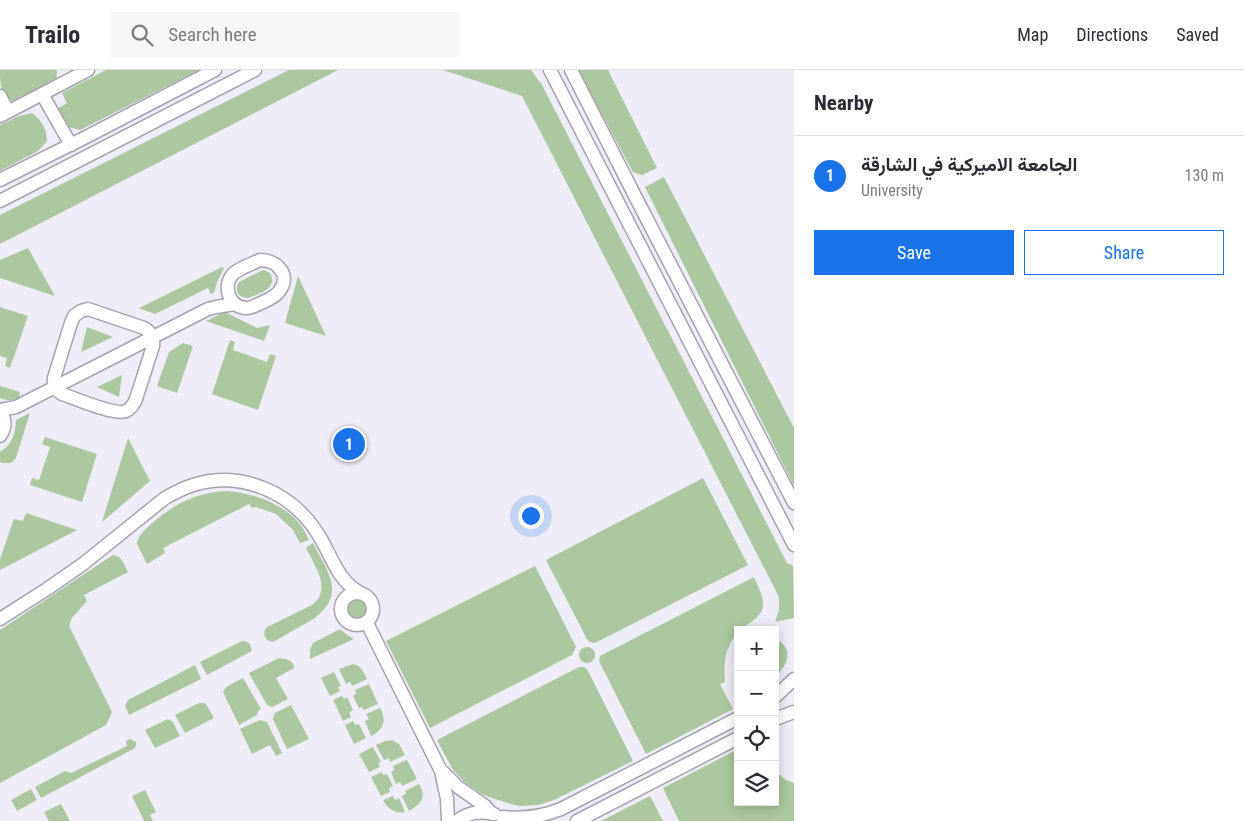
<!DOCTYPE html>
<html lang="en">
<head>
<meta charset="utf-8">
<style>
  body { margin:0; font-family:"Roboto Condensed",Vazirmatn,sans-serif; background:#f7f7f7; color:#2b2b33 }
  .controls { position:absolute; right:15px; bottom:15px; display:grid; overflow:hidden; border-radius:0px; box-shadow:0 2px 12px #0003 }
  .controls button { width:45px; height:45px; display:grid; place-items:center; padding:0; border:0; border-bottom:1px solid #e1e1e2; background:#fff; color:#2b2b33; font:25px sans-serif }
  .you { position:absolute; left:530px; top:445px; width:18px; height:18px; margin:-12px; border:4px solid #fff; border-radius:50%; background:#1a73e8; box-shadow:0 0 0 8px #1a73e833 }
  .badge { display:grid; place-items:center; width:32px; height:32px; border-radius:50%; background:#1a73e8; color:#fff; font-size:16px; font-weight:700 }
  .pin { position:absolute; translate:-50% -50%; border:2px solid #fff; box-shadow:0 1px 5px #0006 }
  .list { margin:0; padding:0; list-style:none }
  h2 { display:flex; justify-content:space-between; align-items:center; height:65px; margin:0; padding:0 20px; font-size:21px }
  h2 small { font-size:16px; font-weight:400; color:#7c7c81 }
  .list li { display:grid; grid-template-columns:32px 1fr auto; gap:15px; align-items:center; box-sizing:border-box; height:80px; padding:0 20px; border-top:1px solid #e1e1e2 }
  .list b { display:block; font-size:19px; white-space:nowrap }
  .list p { margin:0; font-size:16px; white-space:nowrap; color:#7c7c81 }
  .list em { font-size:16px; font-style:normal; color:#7c7c81 }
  .actions { display:flex; gap:10px; padding:15px 20px }
  .actions a { flex:1; padding:11px 0; border:1px solid #1a73e8; border-radius:0px; text-align:center; font-size:18px; color:#1a73e8 }
  .actions .main { background:#1a73e8; color:#fff }
  .icon { flex:none; width:28px; height:28px; fill:none; stroke:currentColor; stroke-width:2; stroke-linecap:round; stroke-linejoin:round }
  .map { position:relative; flex:none; width:794px; height:751px; overflow:hidden }
  header { display:flex; align-items:center; gap:30px; box-sizing:border-box; height:70px; padding:0 25px; background:#fff; border-bottom:1px solid #e1e1e2 }
  header strong { font-size:24px }
  nav { display:flex; gap:28px; margin-inline-start:auto; font-size:18px }
  .search { width:350px; height:45px; background:#f7f7f7; display:flex; align-items:center; gap:12px; box-sizing:border-box; padding:0 18px; border-radius:0px; color:#7c7c81; font-size:19px }
  main { display:flex }
  aside { flex:1; background:#fff }
  .map>svg:first-child { display:block }
  .green { fill:#acc79f }
  .lines { fill:none; stroke-linecap:round; stroke-linejoin:round }
  .minor-casing { stroke:#a5a4ae; stroke-width:15 }
  .minor { stroke:#fff; stroke-width:12 }
</style>
</head>
<body>
<header>
<strong>Trailo</strong>
<div class="search"><svg class="icon" aria-label="search" viewBox="0 0 24 24"><circle cx="10" cy="10" r="6"/><path d="M15 15l6 6"/></svg>Search here</div>
<nav><a>Map</a><a>Directions</a><a>Saved</a></nav>
</header>
<main>
<div class="map">
<svg width="794" height="751" viewBox="0 0 794 751">
  <rect width="100%" height="100%" fill="#edecf7"/>
  <g class="green">
    <path d="M 0,0 L 56,0 L 57,2 L 56,10 L 12,31 C 0,22 0,15 0,0 Z"/>
    <polygon points="106,0 199,0 80,60 64,56 54,41 67,33 62,23"/>
    <polygon points="289,0 338,0 0,174 0,145"/>
    <polygon points="443,0 531,0 542,15 787,493 793,496 794,548 775,552 779,540 779,527 522,26"/>
    <polygon points="578,0 608,0 657,98 642,105 633,102"/>
    <path d="M 32,43 C 43,52 46,58 47,71 L 38,81 L 0,101 L 0,55 L 19,46 Z"/>
    <polygon points="664,107 794,358 794,416 645,117"/>
    <polygon points="28,178 55,226 0,208 0,190"/>
    <polygon points="222,197 224,198 217,212 214,223 211,224 208,218 155,244 139,238"/>
    <path d="M 264,200 L 270,203 C 279,218 259,224 248,228 C 238,228 234,220 239,212 L 261,201 Z"/>
    <polygon points="298,206 326,266 285,253"/>
    <polygon points="0,237 28,246 10,298 5,296 7,288 0,286"/>
    <polygon points="222,243 227,243 257,258 270,255 264,271 206,251"/>
    <polygon points="87,257 113,267 81,282"/>
    <polygon points="230,270 235,272 233,280 267,292 270,284 276,286 258,340 212,324"/>
    <polygon points="183,273 193,276 177,323 157,316 169,282"/>
    <polygon points="122,305 119,327 97,317"/>
    <path d="M 0,316 L 20,322 C 20,333 8,331 0,328 Z"/>
    <path d="M 30,343 L 16,388 L 11,393 L 3,393 L 0,392 L 0,382 C 13,374 15,364 16,350 Z"/>
    <polygon points="45,367 97,384 82,432 30,415 32,408 39,410 50,377 42,374"/>
    <polygon points="128,368 150,411 102,452"/>
    <polygon points="703,408 748,495 595,573 590,572 588,571 546,490"/>
    <path d="M 226,421 C 257,423 296,437 309,470 L 300,473 L 293,460 L 276,444 L 256,437 L 252,438 L 249,434 L 163,478 L 165,483 L 147,494 L 137,474 C 138,465 144,461 150,455 C 174,434 194,423 226,421 Z"/>
    <polygon points="26,443 77,460 0,500 0,489 14,449 23,451"/>
    <path d="M 313,473 C 327,501 347,523 315,548 L 275,571 L 272,572 L 267,570 L 264,565 L 265,560 L 267,557 L 312,535 C 333,520 314,495 306,478 Z"/>
    <path d="M 113,485 C 122,486 124,495 128,502 L 84,525 L 87,531 L 72,548 L 69,556 L 112,642 L 106,655 L 0,713 L 0,560 Z"/>
    <polygon points="535,496 576,577 572,585 430,658 386,571"/>
    <path d="M 754,507 C 763,527 771,540 748,554 C 744,557 742,559 738,560 C 737,565 732,569 730,574 C 724,587 724,599 725,612 L 720,614 L 733,639 L 646,684 L 599,591 L 600,586 Z"/>
    <circle cx="358" cy="539" r="11"/>
    <polygon points="340,559 346,564 354,569 310,589 310,580 313,573"/>
    <path d="M 775,570 C 794,575 789,597 775,605 Z"/>
    <polygon points="242,571 245,571 250,574 252,581 207,605 200,592"/>
    <circle cx="587" cy="585" r="8"/>
    <path d="M 279,588 C 286,589 294,590 294,598 L 276,608 L 288,629 L 272,637 L 267,635 L 249,603 Z"/>
    <path d="M 353,594 C 362,596 363,602 367,609 L 352,616 L 350,612 L 346,614 L 339,599 Z"/>
    <polygon points="195,595 201,609 129,645 125,636 128,630"/>
    <polygon points="579,597 584,597 587,599 633,691 554,730 538,735 520,736 511,734 492,728 482,724 466,713 453,700 437,670"/>
    <polygon points="334,602 341,616 338,617 340,621 330,626 321,608"/>
    <polygon points="243,608 261,639 258,641 257,645 239,655 223,622 226,617"/>
    <polygon points="369,614 378,634 364,640 362,637 359,638 353,626 356,624 355,620"/>
    <polygon points="342,626 344,629 347,627 353,640 349,643 351,647 343,651 333,630"/>
    <polygon points="199,633 204,633 206,634 214,648 185,663 175,645"/>
    <polygon points="291,635 309,669 287,679 273,649 275,643"/>
    <path d="M 380,638 C 387,649 384,660 371,666 L 365,651 L 369,649 L 366,644 Z"/>
    <polygon points="168,649 173,652 180,666 155,678 145,660"/>
    <polygon points="260,650 267,652 282,683 276,686 270,675 252,684 240,659"/>
    <polygon points="353,651 355,655 359,654 366,668 354,674 345,655"/>
    <polygon points="130,669 136,672 136,675 135,678 41,728 35,717 65,701 71,703 127,676 126,671"/>
    <polygon points="392,670 399,674 405,685 390,692 389,688 384,690 376,675 385,671"/>
    <polygon points="373,677 381,692 378,693 380,697 369,702 359,684"/>
    <polygon points="738,679 738,732 775,732 775,701 786,710 794,713 794,751 679,751 663,718"/>
    <polygon points="407,690 417,709 402,716 400,712 396,714 391,702 394,700 393,696"/>
    <polygon points="382,702 383,705 387,704 393,716 389,718 390,722 381,726 371,707"/>
    <path d="M 419,714 C 427,728 421,734 409,741 L 402,726 L 406,724 L 405,721 Z"/>
    <polygon points="31,719 37,730 17,741 11,730"/>
    <polygon points="145,720 156,742 150,745 153,751 144,751 132,726"/>
    <path d="M 393,726 L 395,730 L 399,728 L 405,742 C 395,744 388,739 383,730 Z"/>
    <polygon points="650,726 663,751 601,751"/>
    <polygon points="61,734 70,751 49,751 44,742"/>
  </g>
  <g class="lines">
    <g class="minor-casing">
      <g id="minor">
        <polyline points="550,0 794,475"/>
        <polyline points="571,0 636,128 794,433"/>
        <polyline points="42,24 71,75"/>
        <polyline points="0,26 8,41"/>
        <polyline points="0,46 88,0"/>
        <polyline points="0,110 88,66 215,0"/>
        <polyline points="0,131 255,0"/>
        <path d="M 260,190 C 277,190 291,205 280,220 C 276,227 267,230 261,233 C 256,235 252,238 247,238 C 229,238 222,216 233,204 C 239,198 252,194 260,190 Z"/>
        <path d="M 88,239 L 144,258 C 151,262 154,268 153,276 L 136,329 C 134,334 132,338 126,341 C 116,346 74,328 62,324 C 55,320 53,316 54,308 L 71,253 L 74,246 L 81,241 Z"/>
        <polyline points="0,340 16,337 208,239 216,237 235,234"/>
        <path d="M 0,341 C 6,349 6,358 0,366"/>
        <circle cx="357" cy="539" r="16"/>
        <path d="M 0,549 L 47,519 L 83,494 L 165,428 C 174,423 183,418 193,415 C 241,400 292,422 318,464 C 331,484 337,510 359,522"/>
        <polyline points="367,553 441,701 447,729 448,751"/>
        <polyline points="775,627 794,609"/>
        <polyline points="775,649 794,642"/>
        <polyline points="442,701 458,717 485,736 491,743"/>
        <path d="M 502,747 C 523,749 541,747 561,739 L 738,648"/>
        <path d="M 457,751 C 469,742 479,741 494,744"/>
        <polyline points="577,751 738,668"/>
      </g>
    </g>
    <use href="#minor" class="minor"/>
  </g>
</svg>
<div class="controls">
<button>+</button>
<button>−</button>
<button><svg class="icon" aria-label="locate" viewBox="0 0 24 24"><circle cx="12" cy="12" r="6"/><path d="M12 2v4M12 18v4M2 12h4M18 12h4"/></svg></button>
<button><svg class="icon" aria-label="layers" viewBox="0 0 24 24"><path d="M12 4l9 5-9 5-9-5zM3 14l9 5 9-5"/></svg></button>
</div>
<div class="you"></div>
<div class="pin badge" style="left:349px;top:374px">1</div>
</div>
<aside>
<h2>Nearby<small></small></h2>
<ul class="list">
<li><span class="badge">1</span><div><b>الجامعة الاميركية في الشارقة</b><p>University</p></div><em>130 m</em></li>
</ul>
<div class="actions"><a class="main">Save</a><a>Share</a></div>
</aside>
</main>
</body>
</html>
